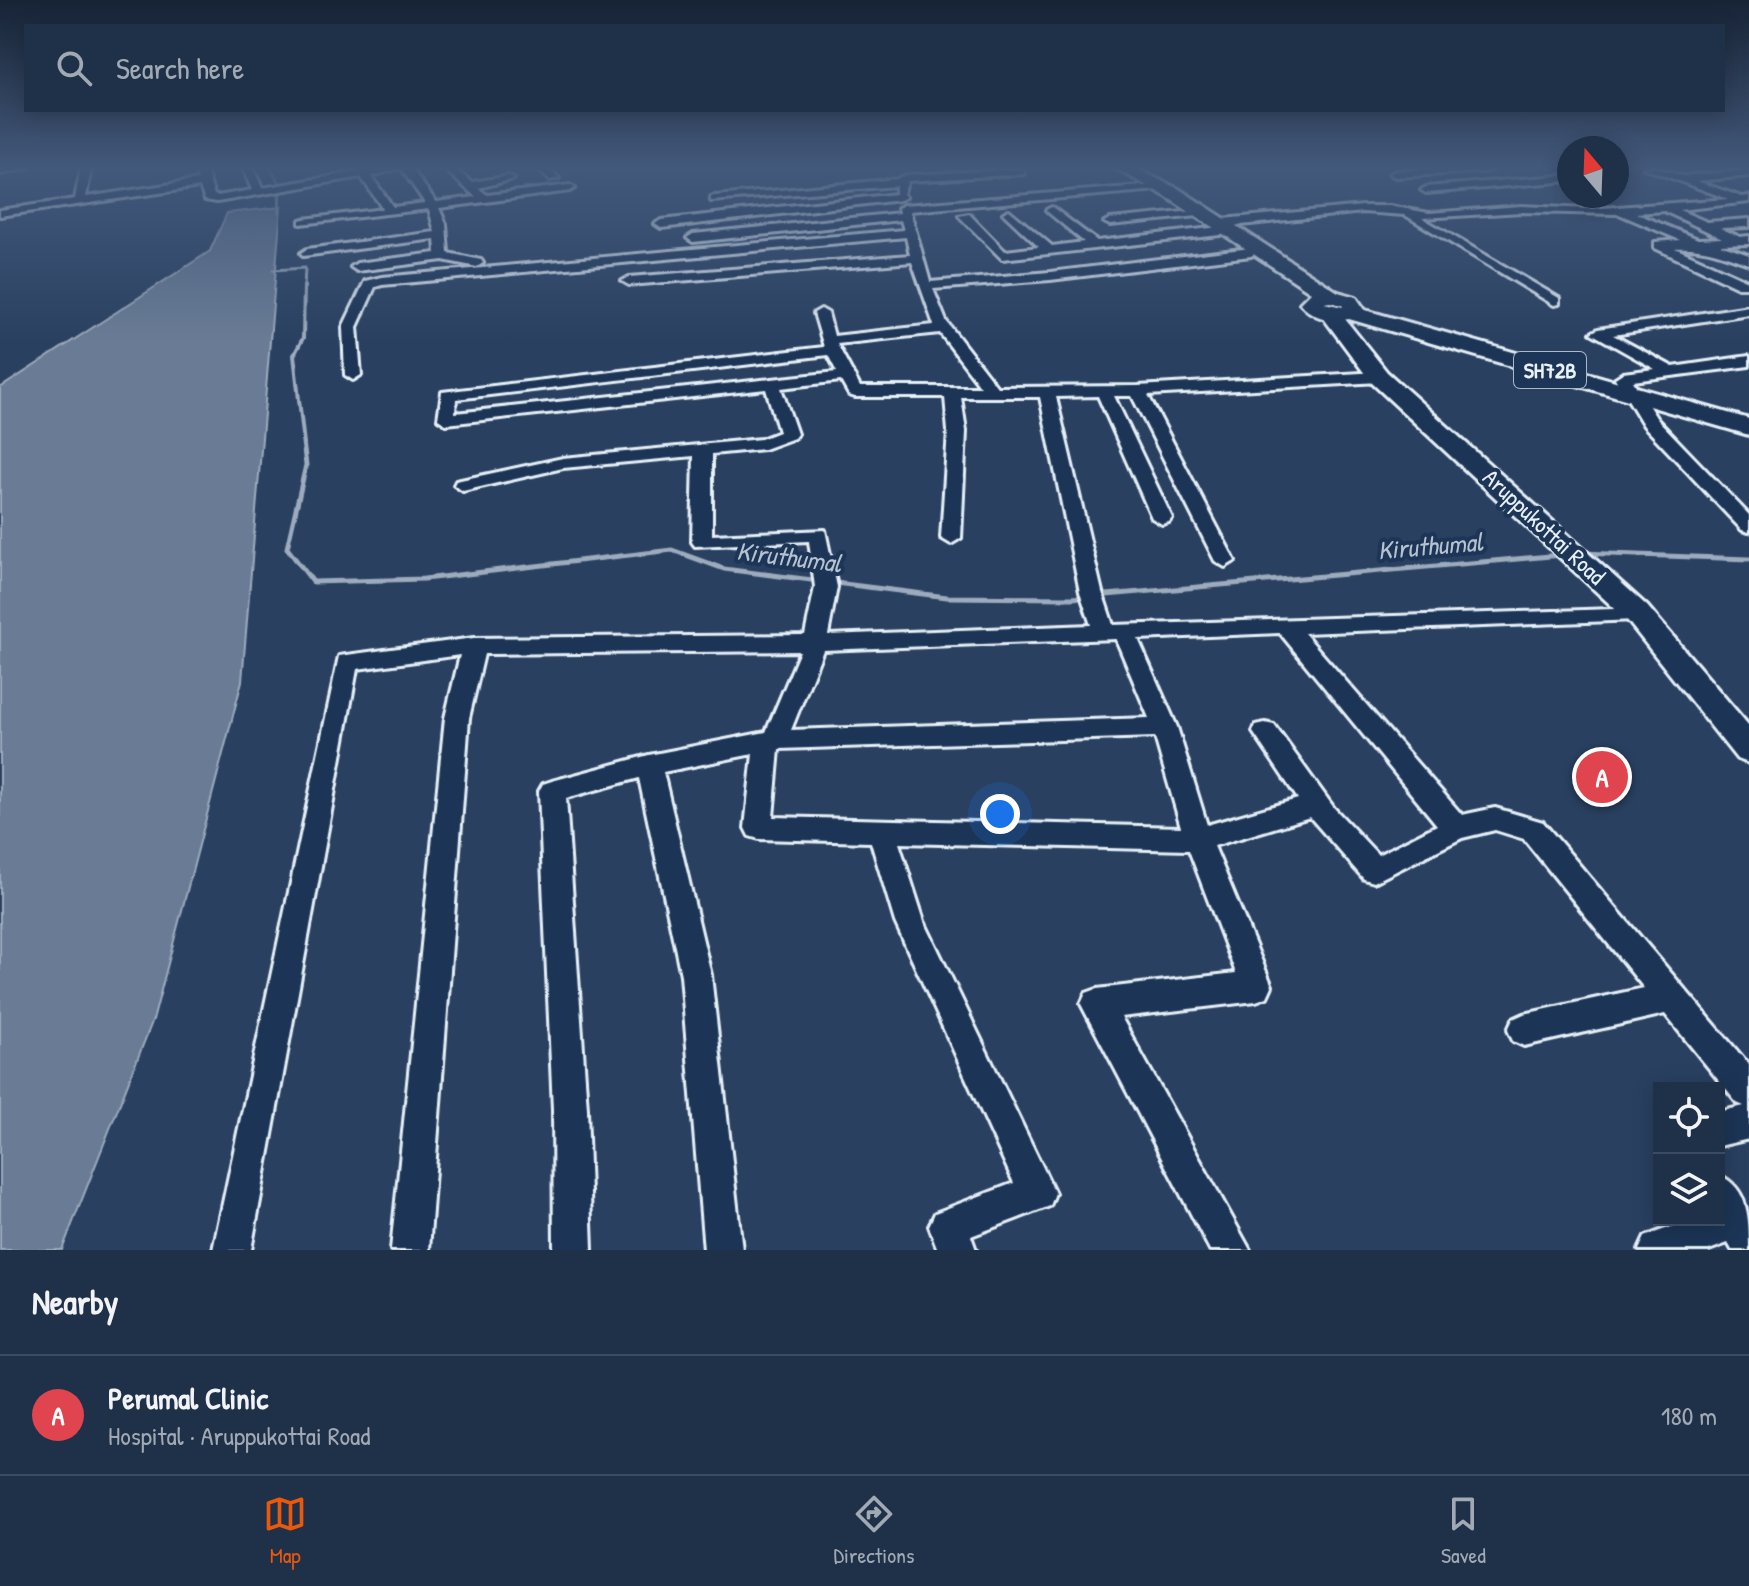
<!DOCTYPE html>
<html lang="en">
<head>
<meta charset="utf-8">
<style>
  body { margin:0; font-family:"Patrick Hand",sans-serif; background:#273850; color:#f1f3f6 }
  .controls { position:absolute; right:24px; bottom:24px; display:grid; overflow:hidden; border-radius:0px; box-shadow:0 4px 20px #0003 }
  .controls button { width:72px; height:72px; display:grid; place-items:center; padding:0; border:0; border-bottom:2px solid #3c4b61; background:#1f3049; color:#f1f3f6; font:40px sans-serif }
  .compass { position:absolute; left:1557px; top:136px; width:72px; height:72px; border-radius:50%; background:#1f3049; box-shadow:0 4px 20px #0003; rotate:341deg }
  .you { position:absolute; left:1000px; top:814px; width:28px; height:28px; margin:-20px; border:6px solid #fff; border-radius:50%; background:#1a73e8; box-shadow:0 0 0 12px #1a73e833 }
  .badge { display:grid; place-items:center; width:52px; height:52px; border-radius:50%; background:#ea580c; color:#fff; font-size:26px; font-weight:700 }
  .pin { position:absolute; translate:-50% -50%; border:4px solid #fff; box-shadow:0 2px 8px #0006 }
  .list { margin:0; padding:0; list-style:none }
  h2 { display:flex; justify-content:space-between; align-items:center; height:104px; margin:0; padding:0 32px; font-size:34px }
  h2 small { font-size:26px; font-weight:400; color:#a1a9b4 }
  .list li { display:grid; grid-template-columns:52px 1fr auto; gap:24px; align-items:center; box-sizing:border-box; height:120px; padding:0 32px; border-top:2px solid #3c4b61 }
  .list b { display:block; font-size:30px; white-space:nowrap }
  .list p { margin:0; font-size:26px; white-space:nowrap; color:#a1a9b4 }
  .list em { font-size:26px; font-style:normal; color:#a1a9b4 }
  .icon { flex:none; width:44px; height:44px; fill:none; stroke:currentColor; stroke-width:2; stroke-linecap:round; stroke-linejoin:round }
  .map { position:relative; flex:none; width:1749px; height:1250px; overflow:hidden }
  .search { position:absolute; background:#1f3049; box-shadow:0 4px 20px #0003; left:24px; right:24px; top:24px; height:88px; display:flex; align-items:center; gap:20px; box-sizing:border-box; padding:0 28px; border-radius:0px; color:#a1a9b4; font-size:30px }
  .sheet { height:224px; background:#1f3049 }
  nav { display:flex; justify-content:space-around; align-items:center; box-sizing:border-box; height:112px; border-top:2px solid #3c4b61; background:#1f3049; font-size:22px; color:#a1a9b4 }
  nav a { display:grid; justify-items:center; gap:4px }
  nav .on { color:#ea580c }
  .map>svg:first-child { display:block }
  .water { fill:#6b7c95; stroke:#9dabbd; stroke-width:2 }
  .lines { fill:none; stroke-linecap:round; stroke-linejoin:round }
  .stream-far2 { stroke:#9dabbd; stroke-width:3 }
  .stream-far1 { stroke:#9dabbd; stroke-width:4 }
  .stream { stroke:#9dabbd; stroke-width:5 }
  .street-casing { stroke:#e8f1f8; stroke-width:6 }
  .secondary-casing { stroke:#e8f1f8; stroke-width:6 }
  .primary-casing { stroke:#e8f1f8; stroke-width:6 }
  .street { fill:#1d3557; fill-rule:evenodd }
  .secondary { fill:#1d3557; fill-rule:evenodd }
  .primary { fill:#1d3557; fill-rule:evenodd }
  .labels { text-anchor:middle; stroke-width:8; stroke-linejoin:round; paint-order:stroke }
  .shield { fill:#1d3557; stroke:#abb9c8; stroke-width:2 }
  .shield-label { font-size:22px; font-weight:bold; fill:#e8f1f8 }
  .street-label { font-size:24px; fill:#e8f1f8; stroke:#1d3557 }
  .water-label { font-size:26px; font-style:italic; fill:#b6c2d0; stroke:#1d3557 }
</style>
</head>
<body>
<div class="map">
<svg width="1749" height="1250" viewBox="0 0 1749 1250">
  <rect width="100%" height="100%" fill="#294061"/>
  <filter id="ink" filterUnits="userSpaceOnUse"><feTurbulence type="fractalNoise" baseFrequency=".0125" numOctaves="2"/><feDisplacementMap in="SourceGraphic" scale="16" xChannelSelector="R" yChannelSelector="G"/><feConvolveMatrix kernelMatrix="1 2 1 2 8 2 1 2 1" color-interpolation-filters="sRGB"/></filter>
  <g filter="url(#ink)">
    <polygon class="water" points="281,207 242,681 154,1017 62,1250 0,1250 0,388 210,251 227,213"/>
    <g class="lines">
      <g class="stream-far2">
        <polyline points="270,168 280,184 279,212"/>
        <polyline points="273,270 305,268 304,288"/>
      </g>
      <polyline class="stream-far1" points="304,444 294,355 303,338 304,286"/>
      <g class="stream">
        <polyline points="303,442 306,465 287,548 313,582 424,579 672,550 724,569 947,597 1072,598 1562,555"/>
        <polyline points="1581,553 1749,559"/>
      </g>
      <g class="street-casing">
        <g id="street">
          <polygon points="0,168 29,168 0,174"/>
          <path d="M 81,168 L 91,168 L 86,197 L 198,180 L 195,168 L 205,168 L 214,195 L 217,196 L 252,190 L 243,168 L 253,168 L 262,188 L 357,172 L 355,168 L 367,170 L 411,168 L 436,202 L 476,197 L 443,168 L 454,168 L 472,182 L 509,176 L 514,179 L 478,188 L 487,195 L 570,185 L 575,188 L 570,191 L 439,208 L 446,224 L 448,253 L 481,260 L 483,263 L 477,267 L 443,260 L 357,271 L 351,267 L 357,263 L 436,253 L 435,239 L 303,256 L 301,253 L 307,249 L 435,232 L 429,209 L 300,224 L 300,220 L 304,219 L 383,209 L 361,177 L 217,202 L 205,200 L 200,187 L 0,216 L 0,210 L 75,199 ZM 401,168 L 425,203 L 393,207 L 371,176 Z"/>
          <polygon points="536,168 547,168 559,178 550,180"/>
          <polygon points="1449,168 1496,168 1491,171 1395,177 1390,174 1395,171"/>
          <path d="M 1644,168 L 1657,168 L 1683,176 L 1749,170 L 1749,176 L 1697,181 L 1742,197 L 1749,196 L 1749,202 L 1679,210 L 1707,222 L 1749,219 L 1749,227 L 1720,228 L 1740,237 L 1749,236 L 1749,244 L 1720,245 L 1749,255 L 1749,264 C 1723,255 1703,246 1675,248 L 1748,281 L 1748,287 L 1738,287 L 1655,248 L 1655,242 L 1680,240 L 1619,214 L 1521,212 L 1422,218 L 1559,298 L 1559,304 L 1554,305 L 1405,215 L 1363,212 L 1222,227 L 1216,223 L 1222,219 L 1363,206 L 1390,206 L 1429,213 L 1521,206 L 1589,209 L 1728,199 ZM 1665,211 L 1666,212 L 1722,238 L 1698,239 L 1635,213 Z"/>
          <polygon points="1020,169 1024,170 1024,174 908,181 903,194 906,197 900,200 661,228 655,224 661,220 896,194 896,186 711,201 711,197 715,196 897,179 905,175"/>
          <polygon points="1569,175 1569,181 1426,193 1421,190 1426,187"/>
          <path d="M 1154,185 L 1158,186 L 1158,190 L 910,211 L 930,282 L 1050,272 L 1251,248 L 1257,252 L 1251,256 L 1050,280 L 933,289 L 946,321 L 997,387 L 1138,386 L 1379,372 L 1387,377 L 1379,382 L 1148,395 L 1235,561 L 1225,567 L 1215,561 L 1132,396 L 1114,396 L 1172,518 L 1169,522 L 1162,524 L 1152,518 L 1098,396 L 1056,397 L 1102,592 L 1113,625 L 1645,608 L 1648,613 L 1645,618 L 1637,620 L 1304,633 L 1462,815 L 1495,808 L 1543,822 L 1749,1065 L 1749,1139 L 1719,1146 L 1719,1112 L 1744,1106 L 1737,1103 L 1665,1014 L 1524,1046 L 1513,1041 L 1508,1030 L 1513,1019 L 1524,1014 L 1644,988 L 1524,839 L 1495,830 L 1462,838 L 1374,882 L 1364,879 L 1310,817 L 1214,846 L 1272,986 L 1267,997 L 1256,1001 L 1121,1017 L 1250,1250 L 1210,1250 L 1081,1004 L 1086,993 L 1097,989 L 1236,973 L 1189,850 L 899,843 L 924,921 L 1055,1193 L 1050,1206 L 971,1236 L 976,1250 L 938,1250 L 929,1226 L 935,1213 L 1014,1183 L 895,922 L 871,842 L 759,839 L 749,836 L 745,828 L 753,754 L 663,772 L 711,975 L 742,1250 L 704,1250 L 681,975 L 639,778 L 566,798 L 587,1109 L 592,1250 L 554,1250 L 553,1109 L 539,791 L 543,784 L 552,781 L 649,755 L 766,732 L 800,651 L 484,654 L 469,718 L 429,1250 L 391,1250 L 445,718 L 460,655 L 357,669 L 251,1250 L 213,1250 L 339,656 L 474,638 L 805,635 L 815,587 L 809,541 L 695,546 L 692,542 L 694,456 L 563,468 L 463,491 L 454,485 L 456,481 L 563,458 L 761,439 L 779,432 L 766,389 L 446,424 L 438,419 L 442,392 L 824,347 L 814,313 L 821,309 L 828,313 L 834,336 L 934,325 L 912,262 L 629,285 L 622,281 L 629,277 L 910,255 L 906,237 L 382,285 L 375,287 L 357,327 L 361,375 L 353,380 L 345,375 L 343,327 L 365,281 L 382,277 L 904,230 L 901,220 L 693,242 L 687,238 L 693,234 L 900,213 L 898,208 L 904,205 ZM 940,333 L 981,387 L 860,387 L 837,344 ZM 828,355 L 837,372 L 455,413 L 456,399 ZM 841,381 L 849,395 L 855,397 L 945,397 L 948,431 L 941,538 L 951,544 L 961,538 L 966,431 L 961,397 L 1040,397 L 1080,592 L 1091,625 L 828,635 L 837,587 L 825,530 L 712,535 L 712,454 L 764,449 L 794,438 L 797,434 L 781,388 ZM 1280,633 L 1437,825 L 1378,855 L 1334,808 L 1274,725 L 1265,723 L 1256,725 L 1253,732 L 1298,799 L 1207,825 L 1177,727 L 1138,639 ZM 1116,639 L 1149,718 L 791,730 L 823,650 ZM 1155,737 L 1181,827 L 773,817 L 779,749 Z"/>
          <polygon points="1052,207 1097,241 1220,227 1226,231 1220,235 1002,259 959,216 969,214 1005,251 1039,247 1005,215 1003,213 1009,210 1052,246 1084,242 1048,212 1046,210"/>
          <polygon points="1194,211 1198,212 1198,216 1110,225 1104,222 1110,219"/>
          <polygon points="1749,306 1749,314 1613,335 1673,367 1749,356 1749,366 1633,381 1657,419 1749,515 1749,532 1742,530 1644,426 1615,378 1623,373 1655,369 1591,333 1598,329"/>
          <path d="M 1719,1175 C 1749,1188 1749,1220 1749,1250 L 1732,1250 L 1728,1243 L 1709,1250 L 1639,1250 L 1645,1237 C 1671,1226 1691,1220 1719,1220 Z"/>
        </g>
      </g>
      <g class="secondary-casing">
        <polygon id="secondary" points="1330,307 1337,309 1387,372 1647,606 1749,726 1749,763 1737,759 1627,620 1371,382 1320,313"/>
      </g>
      <g class="primary-casing">
        <path id="primary" d="M 1115,168 L 1134,168 L 1179,189 L 1338,292 L 1356,297 L 1365,310 L 1749,419 L 1749,435 L 1349,319 C 1331,322 1312,318 1300,303 L 1311,292 L 1167,197 ZM 1330,302 L 1342,305 L 1343,307 L 1324,303 Z"/>
      </g>
      <use href="#street" class="street"/>
      <use href="#secondary" class="secondary"/>
      <use href="#primary" class="primary"/>
    </g>
  </g>
  <linearGradient id="sky" x2="0" y2="1"><stop stop-color="#172335"/><stop offset="0.49" stop-color="#43597b"/><stop offset="1" stop-color="#43597b" stop-opacity="0"/></linearGradient>
  <rect width="1749" height="342" fill="url(#sky)"/>
  <g class="labels">
    <rect class="shield" x="1514" y="352" width="72" height="36" rx="6"/>
    <g class="shield-label">
      <text x="1550" y="378">SH72B</text>
    </g>
    <g class="street-label">
      <text transform="translate(1544 527) rotate(43)" y="8">Aruppukottai Road</text>
    </g>
    <g class="water-label">
      <text transform="translate(1430 546) rotate(-5)" y="9">Kiruthumal</text>
      <text transform="translate(789 557) rotate(7)" y="9">Kiruthumal</text>
    </g>
  </g>
</svg>
<div class="controls">
<button><svg class="icon" aria-label="locate" viewBox="0 0 24 24"><circle cx="12" cy="12" r="6"/><path d="M12 2v4M12 18v4M2 12h4M18 12h4"/></svg></button>
<button><svg class="icon" aria-label="layers" viewBox="0 0 24 24"><path d="M12 4l9 5-9 5-9-5zM3 14l9 5 9-5"/></svg></button>
</div>
<svg class="compass" viewBox="-18 -18 36 36"><path d="M0-13l5 13h-10z" fill="#e53935"/><path d="M0 13l5-13h-10z" fill="#a1a9b4"/></svg>
<div class="you"></div>
<div class="pin badge" style="left:1602px;top:777px;background:#e0444e">A</div>
<div class="search"><svg class="icon" aria-label="search" viewBox="0 0 24 24"><circle cx="10" cy="10" r="6"/><path d="M15 15l6 6"/></svg>Search here</div>
</div>
<section class="sheet">
<h2>Nearby<small></small></h2>
<ul class="list">
<li><span class="badge" style="background:#e0444e">A</span><div><b>Perumal Clinic</b><p>Hospital · Aruppukottai Road</p></div><em>180 m</em></li>
</ul>
</section>
<nav>
<a class="on"><svg class="icon" aria-label="map" viewBox="0 0 24 24"><path d="M3 6l6-2 6 2 6-2v14l-6 2-6-2-6 2zM9 4v14M15 6v14"/></svg>Map</a>
<a><svg class="icon" aria-label="directions" viewBox="0 0 24 24"><path d="M12 3l9 9-9 9-9-9zM9 14v-3h6M13 9l2 2-2 2"/></svg>Directions</a>
<a><svg class="icon" aria-label="saved" viewBox="0 0 24 24"><path d="M7 4h10v16l-5-4-5 4z"/></svg>Saved</a>
</nav>
</body>
</html>
